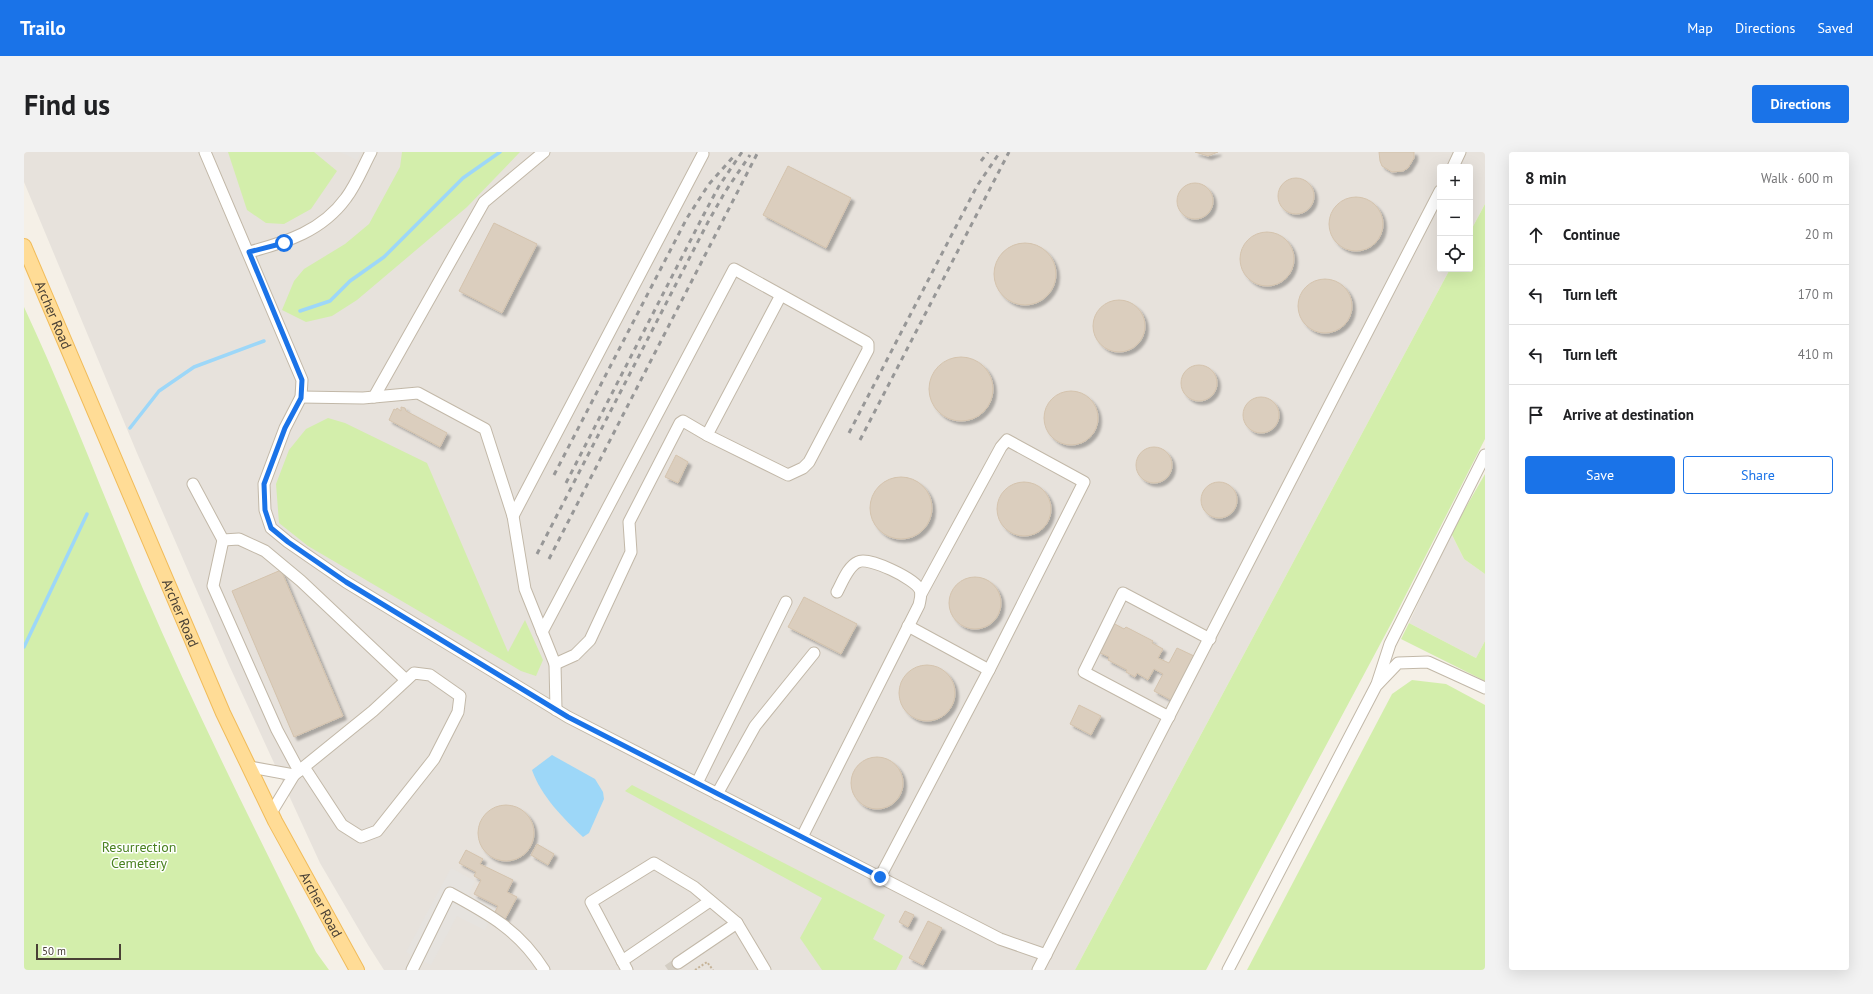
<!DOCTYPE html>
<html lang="en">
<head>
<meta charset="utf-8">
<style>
  body { margin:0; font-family:"PT Sans",sans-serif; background:#f2f2f2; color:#202124 }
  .controls { position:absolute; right:12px; top:12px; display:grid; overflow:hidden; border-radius:4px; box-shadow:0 4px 16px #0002 }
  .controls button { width:36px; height:36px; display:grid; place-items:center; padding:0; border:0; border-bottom:1px solid #e0e0e0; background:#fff; color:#202124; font:20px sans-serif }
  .scale { position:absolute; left:12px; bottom:10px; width:85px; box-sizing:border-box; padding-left:4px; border:2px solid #494035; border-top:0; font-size:11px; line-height:14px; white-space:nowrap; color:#494035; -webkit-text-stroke:3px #fff; paint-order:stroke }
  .stop { position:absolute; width:12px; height:12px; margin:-9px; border:3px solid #1a73e8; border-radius:50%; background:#fff }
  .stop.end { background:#1a73e8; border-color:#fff; box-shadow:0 1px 4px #0008 }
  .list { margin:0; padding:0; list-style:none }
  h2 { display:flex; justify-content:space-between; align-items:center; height:52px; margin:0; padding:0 16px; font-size:17px }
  h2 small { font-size:13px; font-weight:400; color:#757577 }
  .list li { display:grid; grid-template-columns:26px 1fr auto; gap:12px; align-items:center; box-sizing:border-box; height:60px; padding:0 16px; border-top:1px solid #e0e0e0 }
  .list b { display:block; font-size:15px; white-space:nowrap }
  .list em { font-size:13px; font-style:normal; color:#757577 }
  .actions { display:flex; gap:8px; padding:12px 16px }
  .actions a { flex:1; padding:9px 0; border:1px solid #1a73e8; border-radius:4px; text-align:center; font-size:14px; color:#1a73e8 }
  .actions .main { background:#1a73e8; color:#fff }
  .icon { flex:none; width:22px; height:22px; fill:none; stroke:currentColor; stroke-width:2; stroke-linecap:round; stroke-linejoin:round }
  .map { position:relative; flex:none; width:1461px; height:818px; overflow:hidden; border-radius:4px }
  header { display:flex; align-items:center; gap:24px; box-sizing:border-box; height:56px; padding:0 20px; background:#1a73e8; color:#fff }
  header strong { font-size:19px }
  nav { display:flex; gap:22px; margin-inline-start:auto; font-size:14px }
  .intro { display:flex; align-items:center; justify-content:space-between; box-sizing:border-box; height:96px; padding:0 24px }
  h1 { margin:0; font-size:28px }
  .button { padding:10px 18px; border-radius:4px; background:#1a73e8; color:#fff; font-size:14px; font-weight:700 }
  main { display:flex; gap:24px; padding:0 24px }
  aside { flex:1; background:#fff; border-radius:4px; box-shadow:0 4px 16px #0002 }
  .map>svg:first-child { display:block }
  .industrial { fill:#e7e2dc }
  .green { fill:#d3eeab }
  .parking { fill:#e6e3df }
  .water { fill:#9dd7f8 }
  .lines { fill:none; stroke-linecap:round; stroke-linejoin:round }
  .stream { stroke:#9dd7f8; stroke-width:3.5 }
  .building { fill:#dbcebe; stroke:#d4c3ad; filter:url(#shadow) }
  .minor-tunnel { stroke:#d3cdc3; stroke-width:11; stroke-dasharray:11 5.5; stroke-linecap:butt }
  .minor-casing { stroke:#c2b8a8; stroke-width:13 }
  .major-casing { stroke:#f1bc5a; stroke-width:16 }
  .path { stroke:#c5b398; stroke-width:2; stroke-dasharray:2 2; stroke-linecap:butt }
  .minor { stroke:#fff; stroke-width:11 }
  .major { stroke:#ffdc96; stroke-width:14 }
  .rail { stroke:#979797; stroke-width:3; stroke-dasharray:5 5; stroke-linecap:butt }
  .route { stroke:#1a73e8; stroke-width:5 }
  .labels { text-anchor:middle; stroke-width:3; stroke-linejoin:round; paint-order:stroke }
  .street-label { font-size:14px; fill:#494035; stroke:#fff }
  .park-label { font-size:14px; fill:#4a8221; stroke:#fff }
</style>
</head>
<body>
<header>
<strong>Trailo</strong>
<nav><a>Map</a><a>Directions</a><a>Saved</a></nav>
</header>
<div class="intro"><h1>Find us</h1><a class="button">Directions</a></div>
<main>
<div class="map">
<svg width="1461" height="818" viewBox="0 0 1461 818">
  <defs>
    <filter id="shadow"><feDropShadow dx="3.5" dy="3.5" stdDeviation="1" flood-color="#0004"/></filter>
  </defs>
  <rect width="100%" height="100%" fill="#f5f0e7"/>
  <g class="industrial">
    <polygon points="0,0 1461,0 1461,52 1446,80 1446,15 1416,15 1416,117 1426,117 1051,818 360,818 344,793 296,711 205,513 113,301 0,30"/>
    <polygon points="1427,381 1440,407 1461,422 1461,489 1452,506 1385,471"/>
  </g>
  <g class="green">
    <polygon points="204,0 290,0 313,19 287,57 260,72 242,71 223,58"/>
    <polygon points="378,0 496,0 443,55 333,148 308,164 282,170 258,158 270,129 280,117 321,92 345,72 376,15"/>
    <polygon points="1461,52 1461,287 1368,470 1182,818 1051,818 1426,117 1446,117 1446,80"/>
    <path d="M 0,155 C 43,247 79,343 119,437 C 172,560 232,680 292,800 L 305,818 L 0,818 Z"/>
    <polygon points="304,266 321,271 403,311 484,500 501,468 519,508 512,524 497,519 284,394 255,371 252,332 265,298 282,277"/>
    <polygon points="1461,322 1461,422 1440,407 1427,381"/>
    <polygon points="1385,471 1452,506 1461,489 1461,529 1377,487"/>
    <polygon points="1388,528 1422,532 1461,553 1461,818 1223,818 1368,542"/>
    <polygon points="608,633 861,763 849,787 879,804 872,818 798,818 776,786 798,746 601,639"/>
  </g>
  <g class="parking">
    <polygon points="316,0 337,0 333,8"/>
    <polygon points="427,716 451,729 445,742 472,757 461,778 433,764 407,813 382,800"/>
  </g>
  <path class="water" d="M 528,603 L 571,627 L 579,640 L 580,647 L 565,681 L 559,685 C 539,666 517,644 508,618 Z"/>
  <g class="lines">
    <g class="stream">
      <polyline points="276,159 306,149 326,129 360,105 439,26 476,0"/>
      <polyline points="106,276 135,239 170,215 240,189"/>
      <polyline points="0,495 63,362"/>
    </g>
  </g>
  <g class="building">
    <polygon points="1171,0 1194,0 1184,4"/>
    <polygon points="1355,0 1390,0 1390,6 1384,16 1379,19 1368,20 1358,14 1356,9"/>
    <polygon points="764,14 827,46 802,96 739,63"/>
    <circle cx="1272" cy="44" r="18"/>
    <circle cx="1171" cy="49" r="18"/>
    <circle cx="1332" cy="72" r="27"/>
    <polygon points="470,71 513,92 478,161 435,139"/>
    <circle cx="1243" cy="107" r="27"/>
    <circle cx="1001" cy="122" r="31"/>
    <circle cx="1301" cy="154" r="27"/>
    <circle cx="1095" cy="174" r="26"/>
    <circle cx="937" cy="237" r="32"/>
    <circle cx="1175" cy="231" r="18"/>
    <circle cx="1047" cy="266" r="27"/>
    <circle cx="1237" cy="263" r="18"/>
    <polygon points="377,255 381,256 382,259 423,281 416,295 365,268 370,257 372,258 373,256 377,259"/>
    <circle cx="1130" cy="313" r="18"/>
    <polygon points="652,303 664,310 654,331 641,325"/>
    <circle cx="877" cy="356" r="31"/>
    <circle cx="1000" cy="357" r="27"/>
    <circle cx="1195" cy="348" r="18"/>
    <polygon points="257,418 319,564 270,585 208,439"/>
    <circle cx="951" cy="451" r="26"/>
    <polygon points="780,445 833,472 817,502 764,475"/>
    <polygon points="1089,471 1100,477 1102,475 1129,489 1128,491 1139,497 1134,506 1145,511 1153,496 1170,504 1147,548 1130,539 1139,522 1130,517 1124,528 1113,521 1111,525 1102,520 1103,518 1084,508 1085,505 1074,500"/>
    <circle cx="903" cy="541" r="28"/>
    <polygon points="1055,553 1077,564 1067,583 1046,572"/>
    <circle cx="853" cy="631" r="26"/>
    <circle cx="482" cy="681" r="28"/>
    <polygon points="513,692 530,702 524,713 507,703"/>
    <polygon points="442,698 459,707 456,712 489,728 483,740 493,745 480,769 469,764 474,754 450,742 457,728 450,724 452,720 435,711"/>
    <polygon points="881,759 890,763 884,775 875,770"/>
    <polygon points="904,769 918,776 899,813 885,806"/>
  </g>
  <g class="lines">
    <polyline class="minor-tunnel" points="644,818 654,811"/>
    <g class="minor-casing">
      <g id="minor">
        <polyline points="181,0 278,228 277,245 261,276 240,332 241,358 247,376 264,390 322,430 544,565 976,787 1022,803"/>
        <polyline points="1429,15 1436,0"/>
        <path d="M 225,100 C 263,90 298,79 322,46 C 332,33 339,15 347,0"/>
        <polyline points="277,245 339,246 394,241 461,277 489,364 501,437 531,512 532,558"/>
        <polyline points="350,245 460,50 520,0"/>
        <polyline points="169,332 199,388 215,387 241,399 277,429 382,528"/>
        <polyline points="489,364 679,2"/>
        <polyline points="199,388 189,434 253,578 275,619"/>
        <polyline points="897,442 977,295 983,288 1060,330 965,518"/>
        <polyline points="518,480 710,117 842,190 844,192 844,198 785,310 779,316 764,323 683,283 757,143"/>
        <polyline points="531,512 551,503 566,488 607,400 605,370 656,271 659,269 683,283"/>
        <polyline points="1353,532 1366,492 1461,303"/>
        <polyline points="1145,565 1060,520 1099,441 1186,487"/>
        <polyline points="226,615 270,623 247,661"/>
        <polyline points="270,623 349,559 390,521 406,523 436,544 434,560 410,607 353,679 337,685 318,673 280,615"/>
        <polyline points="673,631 762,450"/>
        <polyline points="693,642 731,574 790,501"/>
        <path d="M 778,685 L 895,453 C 896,448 898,442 896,438 C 892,427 844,404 834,410 C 824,414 818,431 813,440"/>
        <polyline points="856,725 965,518 884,474"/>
        <polyline points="598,809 686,749"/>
        <polyline points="654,811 713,771"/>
        <path d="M 388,818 L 426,741 C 465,762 496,779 520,818"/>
        <polyline points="603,818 567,750 630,711 670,735 713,771 741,818"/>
        <polyline points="1014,818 1416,39"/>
        <polyline points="1204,818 1352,534 1374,511 1404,510 1461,536"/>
      </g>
    </g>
    <g class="major-casing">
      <g id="major">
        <path id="s1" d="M 0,94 L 199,561 L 251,669 L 333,818"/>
      </g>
    </g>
    <polyline class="path" points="671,818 683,810 689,818"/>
    <use href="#minor" class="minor"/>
    <use href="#major" class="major"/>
    <g class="rail">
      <polyline points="957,9 964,0"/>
      <polyline points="825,281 953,34 976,0"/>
      <polyline points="836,288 985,0"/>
      <polyline points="530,323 663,66 685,32 710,4"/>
      <polyline points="542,331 679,64 695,34 718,0"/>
      <polyline points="513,402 684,70 701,40 726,3"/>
      <polyline points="525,407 734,0"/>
    </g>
  </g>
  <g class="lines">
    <polyline class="route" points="260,91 225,100 278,228 277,246 261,276 240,332 241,358 247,376 264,390 322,430 544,565 856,725"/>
  </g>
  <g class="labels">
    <g class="street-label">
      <text dy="5" stroke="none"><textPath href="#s1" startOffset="75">Archer Road</textPath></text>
      <text dy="5" stroke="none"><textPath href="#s1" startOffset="399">Archer Road</textPath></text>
      <text dy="5" stroke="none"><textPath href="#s1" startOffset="723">Archer Road</textPath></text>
    </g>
    <g class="park-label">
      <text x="115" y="700">Resurrection<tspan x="115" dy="16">Cemetery</tspan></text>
    </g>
  </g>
</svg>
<div class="controls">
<button>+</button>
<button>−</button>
<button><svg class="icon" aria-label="locate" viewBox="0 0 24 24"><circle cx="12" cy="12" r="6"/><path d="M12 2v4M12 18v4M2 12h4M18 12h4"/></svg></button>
</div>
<div class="scale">50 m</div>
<div class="stop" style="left:260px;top:91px"></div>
<div class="stop end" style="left:856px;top:725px"></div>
</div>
<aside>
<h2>8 min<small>Walk · 600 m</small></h2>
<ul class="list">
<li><svg class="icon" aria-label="ahead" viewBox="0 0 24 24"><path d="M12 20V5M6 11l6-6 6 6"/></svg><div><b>Continue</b></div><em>20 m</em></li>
<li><svg class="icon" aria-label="left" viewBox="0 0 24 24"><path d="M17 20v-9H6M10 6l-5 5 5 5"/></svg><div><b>Turn left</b></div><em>170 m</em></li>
<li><svg class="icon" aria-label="left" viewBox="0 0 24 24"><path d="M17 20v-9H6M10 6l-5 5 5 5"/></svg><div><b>Turn left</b></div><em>410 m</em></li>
<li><svg class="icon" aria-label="arrive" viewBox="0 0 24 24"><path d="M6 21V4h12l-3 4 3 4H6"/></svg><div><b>Arrive at destination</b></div></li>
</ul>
<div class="actions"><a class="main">Save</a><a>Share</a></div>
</aside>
</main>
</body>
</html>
